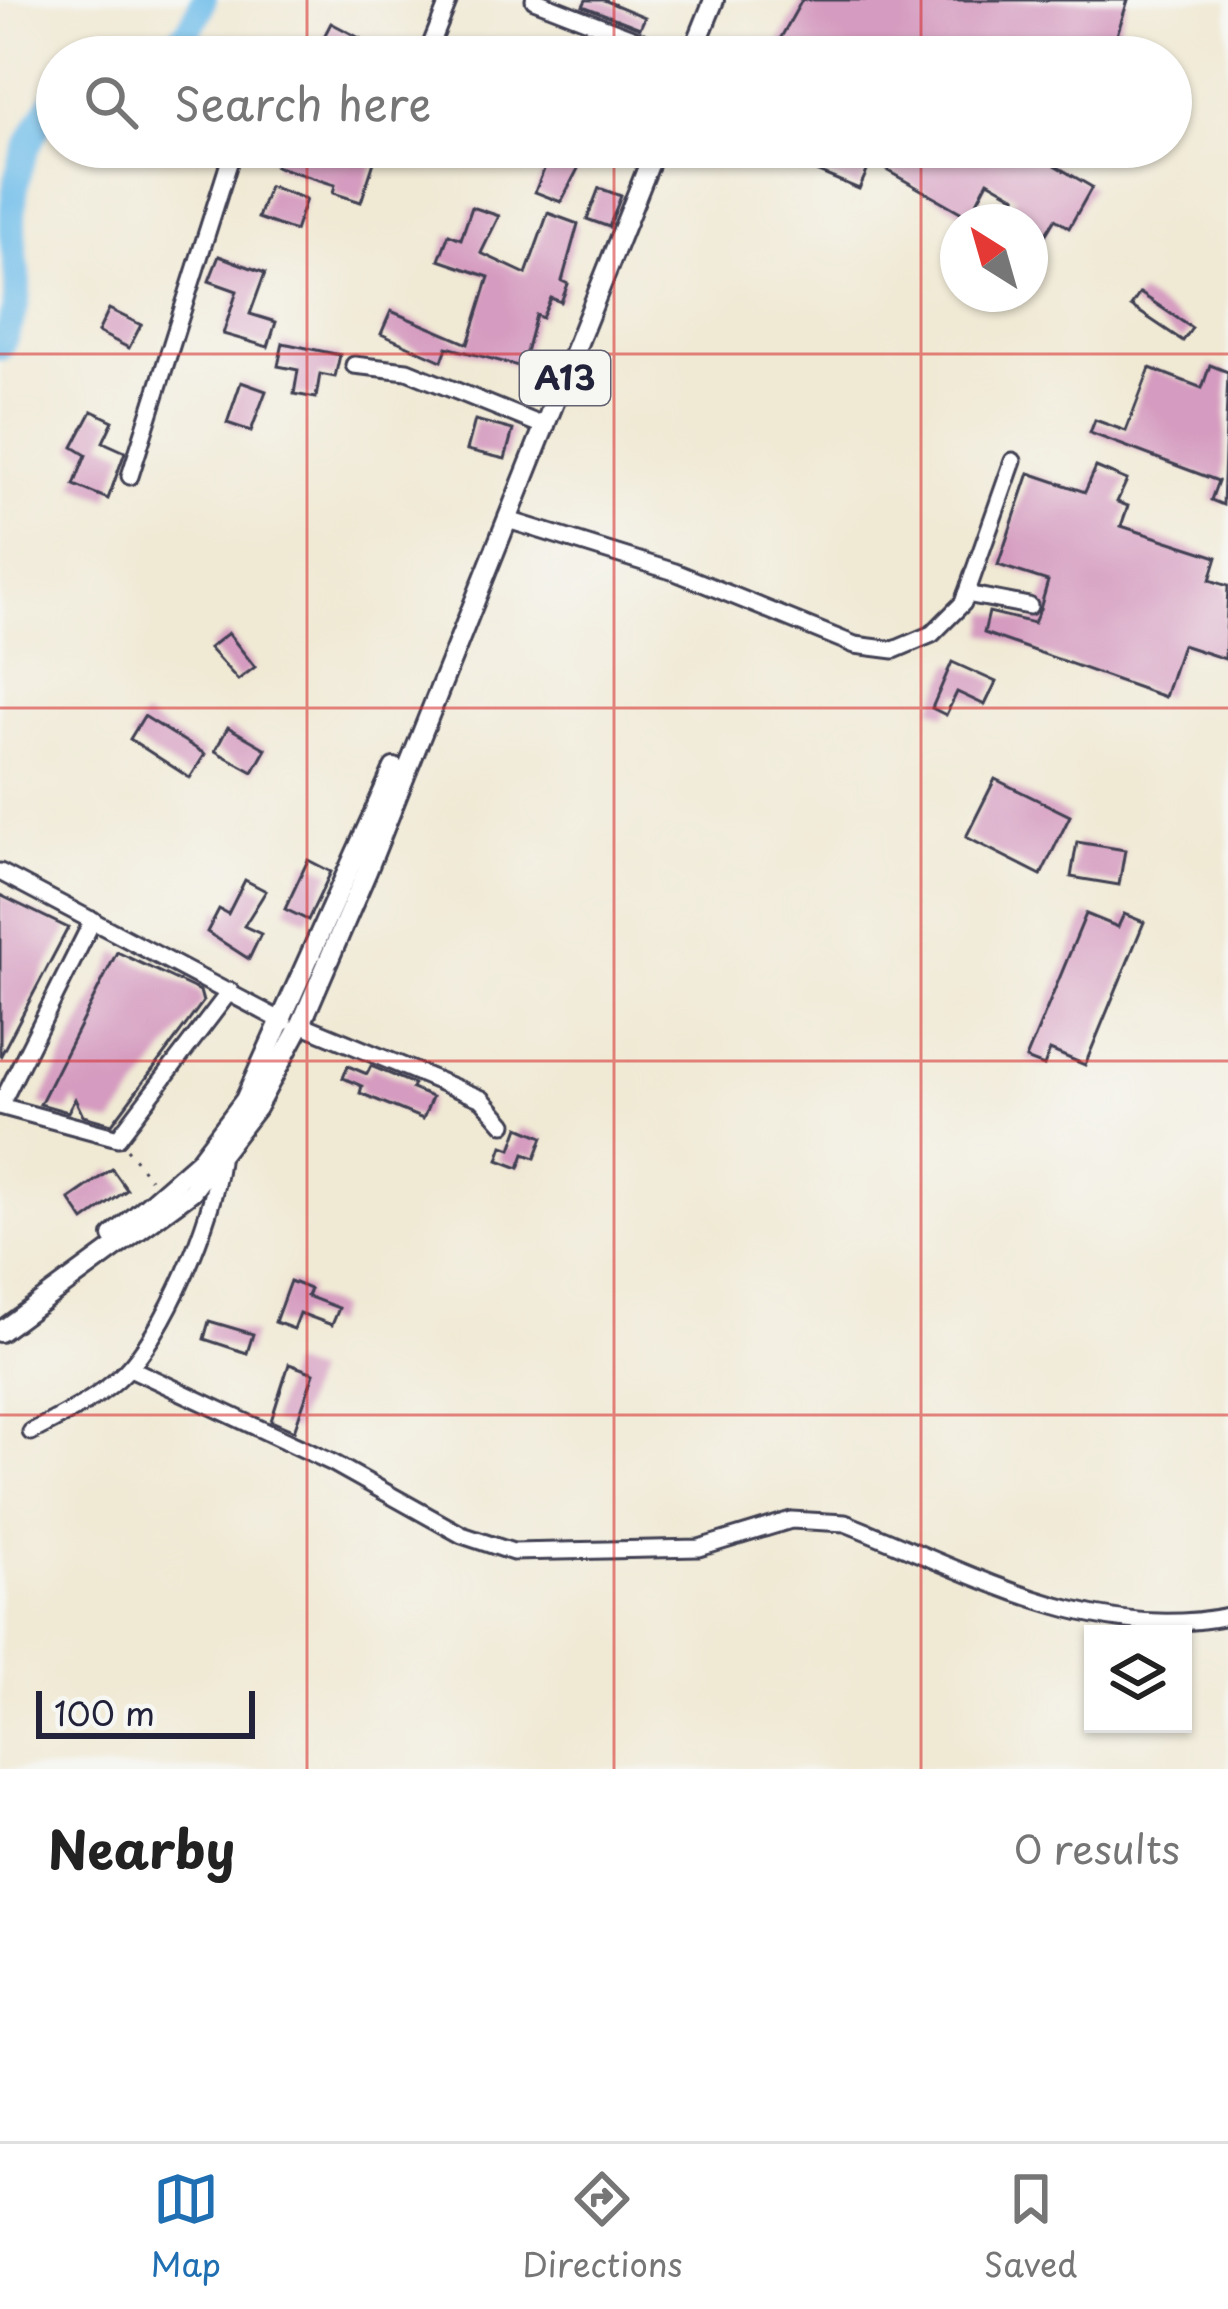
<!DOCTYPE html>
<html lang="en">
<head>
<meta charset="utf-8">
<style>
  body { margin:0; font-family:"Playpen Sans",sans-serif; background:#f2f2f2; color:#222 }
  .controls { position:absolute; right:36px; bottom:36px; display:grid; overflow:hidden; border-radius:0px; box-shadow:0 3px 9px #0004 }
  .controls button { width:108px; height:108px; display:grid; place-items:center; padding:0; border:0; border-bottom:3px solid #e0e0e0; background:#fff; color:#222; font:60px sans-serif }
  .compass { position:absolute; left:940px; top:204px; width:108px; height:108px; border-radius:50%; background:#fff; box-shadow:0 3px 9px #0004; rotate:323deg }
  .scale { position:absolute; left:36px; bottom:30px; width:219px; box-sizing:border-box; padding-left:12px; border:6px solid #22223b; border-top:0; font-size:33px; line-height:42px; white-space:nowrap; color:#22223b; -webkit-text-stroke:9px #f6f6f2; paint-order:stroke }
  .list { margin:0; padding:0; list-style:none }
  h2 { display:flex; justify-content:space-between; align-items:center; height:156px; margin:0; padding:0 48px; font-size:51px }
  h2 small { font-size:39px; font-weight:400; color:#767676 }
  .icon { flex:none; width:66px; height:66px; fill:none; stroke:currentColor; stroke-width:2; stroke-linecap:round; stroke-linejoin:round }
  .map { position:relative; flex:none; width:1228px; height:1769px; overflow:hidden }
  .search { position:absolute; background:#fff; box-shadow:0 3px 9px #0004; left:36px; right:36px; top:36px; height:132px; display:flex; align-items:center; gap:30px; box-sizing:border-box; padding:0 42px; border-radius:66px; color:#767676; font-size:45px }
  .sheet { height:372px; background:#fff }
  nav { display:flex; justify-content:space-around; align-items:center; box-sizing:border-box; height:168px; border-top:3px solid #e0e0e0; background:#fff; font-size:33px; color:#767676 }
  nav a { display:grid; justify-items:center; gap:6px }
  nav .on { color:#1f6fb2 }
  .map>svg:first-child { display:block }
  .lines { fill:none; stroke-linecap:round; stroke-linejoin:round }
  .river { stroke:#70bdea; stroke-width:27 }
  .building { fill:#d59bc0; fill-rule:evenodd }
  .minor-casing { stroke:#414052; stroke-width:21 }
  .major-casing { stroke:#414052; stroke-width:24 }
  .path { stroke:#414052; stroke-width:3; stroke-dasharray:3 9; stroke-linecap:butt }
  .minor { stroke:#fff; stroke-width:15 }
  .major { stroke:#fff; stroke-width:18 }
  .grid { fill:none; stroke:#d62828; stroke-width:3; stroke-opacity:0.55 }
  .labels { text-anchor:middle; stroke-width:12; stroke-linejoin:round; paint-order:stroke }
  .shield { fill:#f6f6f2; stroke:#626272; stroke-width:3 }
  .shield-label { font-size:33px; font-weight:bold; fill:#22223b }
</style>
</head>
<body>
<div class="map">
<svg width="1228" height="1769" viewBox="0 0 1228 1769">
  <rect width="100%" height="100%" fill="#f6f6f2"/>
  <filter id="ink" filterUnits="userSpaceOnUse"><feTurbulence type="fractalNoise" baseFrequency=".00833" numOctaves="2"/><feDisplacementMap in="SourceGraphic" scale="24" xChannelSelector="R" yChannelSelector="G"/><feConvolveMatrix kernelMatrix="1 2 1 2 8 2 1 2 1" color-interpolation-filters="sRGB"/></filter>
  <filter id="wash" filterUnits="userSpaceOnUse"><feTurbulence type="fractalNoise" baseFrequency=".004" numOctaves="4" result="noise"/><feDisplacementMap in="SourceGraphic" scale="48" xChannelSelector="R" yChannelSelector="G"/><feGaussianBlur stdDeviation="2.7" result="paint"/><feColorMatrix in="noise" values="0 0 0 0 0 0 0 0 0 0 0 0 0 0 0 0 0 1.4 0 .05"/><feComposite in="paint" operator="in"/></filter>
  <g filter="url(#wash)">
    <rect width="100%" height="100%" fill="#f0e9d4"/>
    <g class="lines">
      <g class="river">
        <path d="M 154,57 C 181,42 194,29 203,0"/>
        <path d="M 0,347 C 33,280 9,274 13,209 C 16,163 31,132 57,96"/>
      </g>
    </g>
    <g id="blocks">
      <g class="building">
        <polygon points="586,0 604,0 645,17 640,28 583,6"/>
        <polygon points="802,0 1128,0 1110,57 1010,57 994,49 990,57 770,57"/>
        <polygon points="331,23 375,46 369,57 331,57 317,50"/>
        <polygon points="585,33 631,51 629,57 576,57"/>
        <polygon points="247,147 315,147 374,162 361,202 333,193 335,185 275,166 278,159"/>
        <polygon points="553,147 589,147 561,202 535,192"/>
        <polygon points="759,147 836,147 833,154 868,169 859,189"/>
        <path d="M 901,147 L 1023,147 L 1092,187 L 1069,228 L 1055,219 L 1044,237 L 1030,229 L 1030,222 L 978,222 L 888,171 ZM 988,181 L 1016,197 L 1004,218 L 977,202 Z"/>
        <polygon points="269,186 306,199 295,231 258,218"/>
        <polygon points="599,188 621,196 609,227 587,219"/>
        <polygon points="472,207 499,216 481,253 526,274 548,213 578,224 562,281 568,284 561,302 551,298 542,318 536,315 522,367 447,347 442,361 381,334 391,311 468,344 489,277 439,260 449,234 461,239"/>
        <polygon points="219,256 265,273 250,314 276,322 268,347 223,334 237,291 209,281"/>
        <polygon points="1140,293 1192,328 1183,341 1131,306"/>
        <polygon points="109,309 141,325 129,348 98,332"/>
        <polygon points="283,343 340,355 335,377 320,374 316,398 294,394 298,370 278,366"/>
        <polygon points="1210,365 1228,372 1223,505 1211,500 1218,481 1090,433 1095,420 1126,431 1150,368 1202,388"/>
        <polygon points="241,382 266,391 251,431 227,423"/>
        <polygon points="92,411 113,421 103,442 125,452 108,499 74,485 86,455 73,447"/>
        <polygon points="475,420 513,430 505,459 467,450"/>
        <polygon points="1096,467 1127,480 1117,502 1128,506 1121,526 1217,557 1210,580 1228,586 1225,659 1182,645 1165,697 984,633 989,612 1034,623 1040,609 1048,581 998,565 1029,473 1085,492"/>
        <polygon points="228,633 255,667 238,680 209,648"/>
        <polygon points="952,662 996,682 985,705 957,692 946,715 932,708"/>
        <polygon points="144,716 205,754 190,778 130,739"/>
        <polygon points="228,727 266,749 253,772 215,751"/>
        <polygon points="995,779 1070,816 1041,875 966,837"/>
        <polygon points="1077,842 1125,850 1119,885 1071,877"/>
        <polygon points="308,860 331,872 308,920 285,909"/>
        <polygon points="245,880 266,891 244,926 261,934 249,959 207,932 219,909 228,914"/>
        <polygon points="0,895 68,928 0,1057"/>
        <polygon points="1086,914 1118,927 1124,914 1144,922 1085,1065 1050,1050 1044,1066 1026,1059"/>
        <polygon points="117,952 200,991 203,1002 112,1124 83,1116 75,1099 68,1112 40,1104"/>
        <polygon points="348,1066 367,1074 371,1066 414,1084 412,1089 432,1097 423,1119 360,1093 362,1086 343,1078"/>
        <polygon points="519,1127 543,1137 535,1158 524,1154 519,1168 498,1160 503,1146 511,1149"/>
        <polygon points="112,1169 127,1190 84,1221 69,1199"/>
        <polygon points="290,1281 310,1289 307,1296 339,1308 332,1325 300,1313 294,1329 275,1322"/>
        <polygon points="209,1321 253,1334 247,1353 204,1339"/>
        <polygon points="289,1364 314,1373 294,1431 271,1421"/>
      </g>
    </g>
  </g>
  <g filter="url(#ink)">
    <use href="#blocks" fill-opacity="0" stroke="#414052" stroke-width="3"/>
    <g class="lines">
      <g class="minor-casing">
        <g id="minor">
          <polyline points="534,0 681,57"/>
          <polyline points="426,57 449,0"/>
          <polyline points="354,365 407,371 546,427"/>
          <polyline points="130,476 234,147"/>
          <polyline points="508,520 675,572 855,645 894,650 932,634 963,603 1013,461"/>
          <polyline points="966,594 1029,606"/>
          <polyline points="0,872 284,1022"/>
          <polyline points="301,1024 482,1099 504,1124"/>
          <polyline points="0,1106 118,1138 230,991"/>
          <polyline points="0,1106 93,920"/>
          <path d="M 130,1368 L 333,1463 L 462,1535 L 513,1552 L 699,1548 L 791,1520 L 845,1523 C 967,1570 1093,1645 1228,1616"/>
          <path d="M 31,1432 C 63,1415 100,1398 125,1372 C 166,1330 213,1219 220,1161"/>
        </g>
      </g>
      <g class="major-casing">
        <g id="major">
          <polyline points="691,57 714,0"/>
          <polyline points="113,1236 199,1161 245,1100 394,768"/>
          <polyline points="0,1332 192,1191 256,1108 301,1024 367,871 656,147"/>
        </g>
      </g>
      <polyline class="path" points="127,1149 150,1179"/>
      <use href="#minor" class="minor"/>
      <use href="#major" class="major"/>
    </g>
  </g>
  <path class="grid" d="M 307,0 L 307,57M 614,0 L 614,57M 921,0 L 921,57M 307,147 L 307,1769M 614,147 L 614,1769M 921,147 L 921,1769M 0,354 L 1228,354M 0,708 L 1228,708M 0,1061 L 1228,1061M 0,1415 L 1228,1415"/>
  <g class="labels">
    <rect class="shield" x="520" y="351" width="90" height="54" rx="9"/>
    <g class="shield-label">
      <text x="565" y="390">A13</text>
    </g>
  </g>
</svg>
<div class="controls">
<button><svg class="icon" aria-label="layers" viewBox="0 0 24 24"><path d="M12 4l9 5-9 5-9-5zM3 14l9 5 9-5"/></svg></button>
</div>
<svg class="compass" viewBox="-18 -18 36 36"><path d="M0-13l5 13h-10z" fill="#e53935"/><path d="M0 13l5-13h-10z" fill="#767676"/></svg>
<div class="scale">100 m</div>
<div class="search"><svg class="icon" aria-label="search" viewBox="0 0 24 24"><circle cx="10" cy="10" r="6"/><path d="M15 15l6 6"/></svg>Search here</div>
</div>
<section class="sheet">
<h2>Nearby<small>0 results</small></h2>
<ul class="list">
</ul>
</section>
<nav>
<a class="on"><svg class="icon" aria-label="map" viewBox="0 0 24 24"><path d="M3 6l6-2 6 2 6-2v14l-6 2-6-2-6 2zM9 4v14M15 6v14"/></svg>Map</a>
<a><svg class="icon" aria-label="directions" viewBox="0 0 24 24"><path d="M12 3l9 9-9 9-9-9zM9 14v-3h6M13 9l2 2-2 2"/></svg>Directions</a>
<a><svg class="icon" aria-label="saved" viewBox="0 0 24 24"><path d="M7 4h10v16l-5-4-5 4z"/></svg>Saved</a>
</nav>
</body>
</html>
